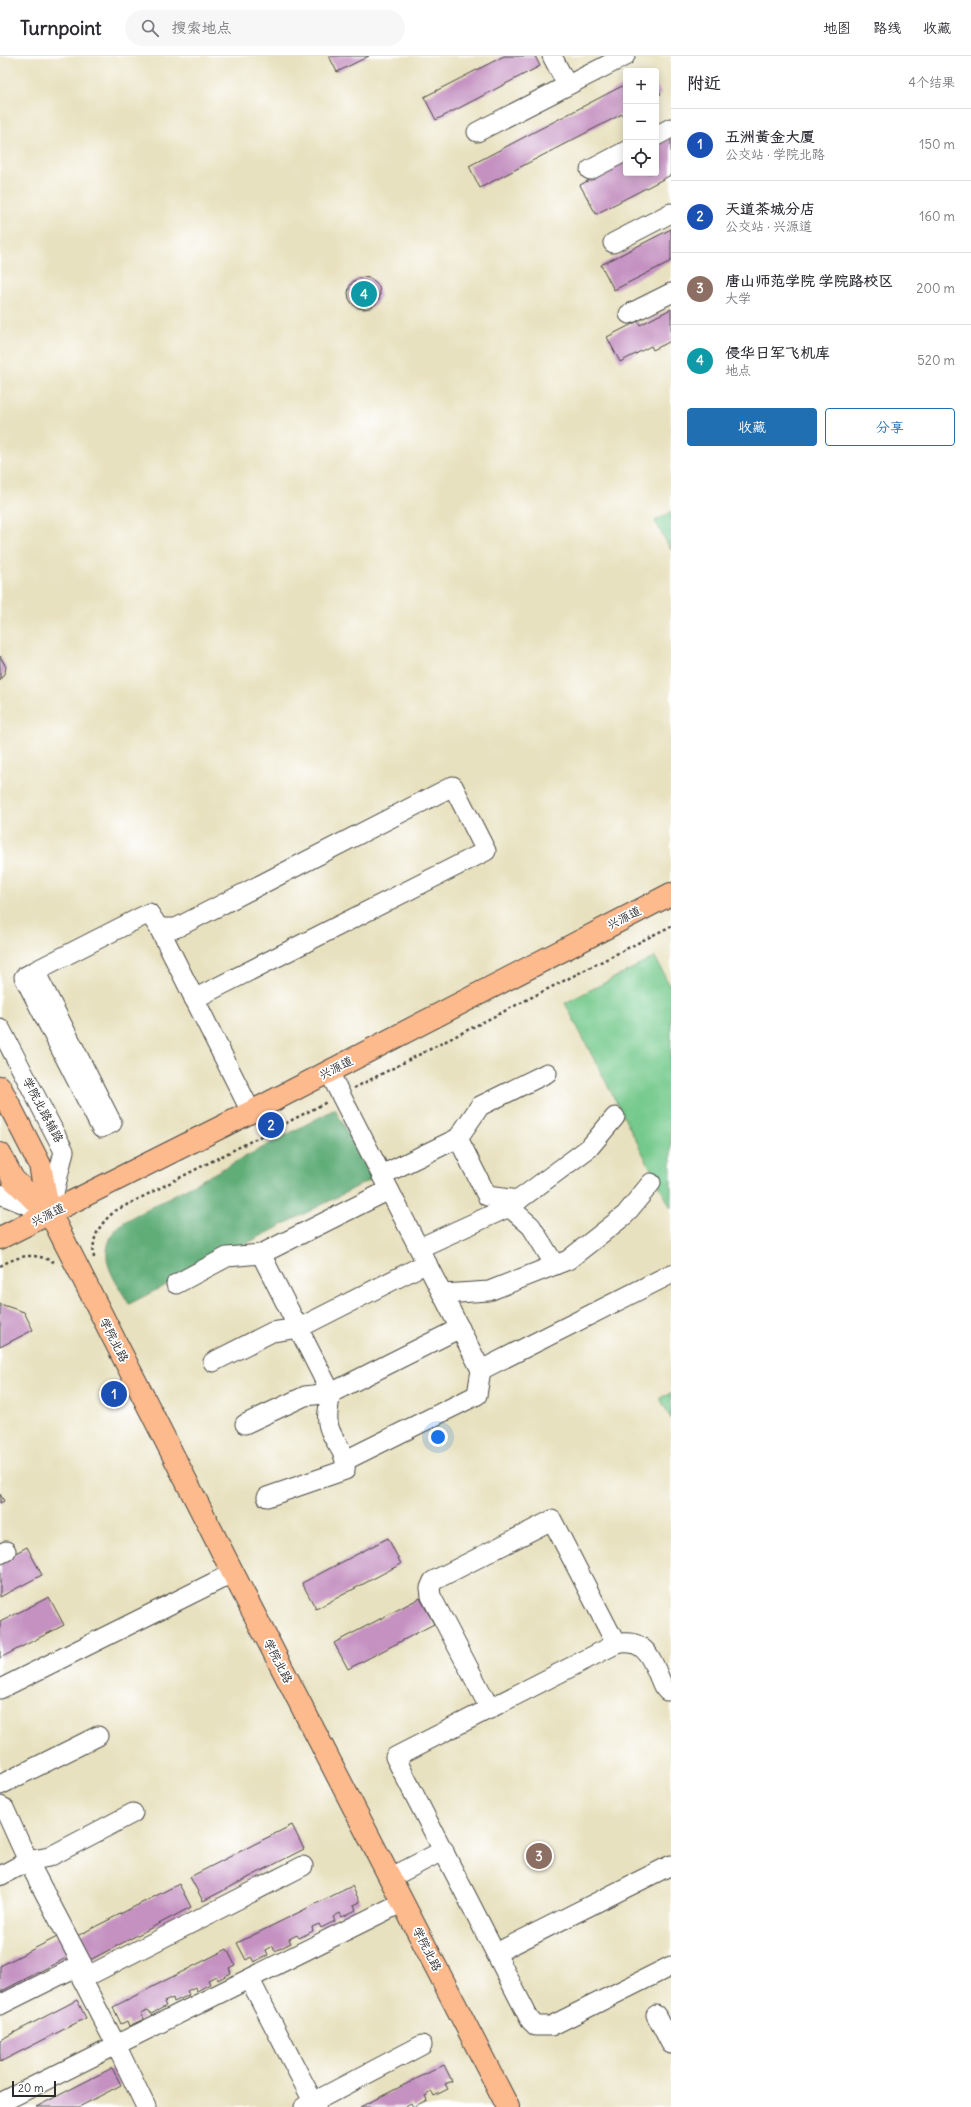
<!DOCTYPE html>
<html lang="zh">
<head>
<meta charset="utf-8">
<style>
  body { margin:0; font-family:Delius,"LXGW WenKai TC",sans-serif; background:#f7f7f7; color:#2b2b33 }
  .controls { position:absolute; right:12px; top:12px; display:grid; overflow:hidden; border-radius:4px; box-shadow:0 2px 10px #0003 }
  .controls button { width:36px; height:36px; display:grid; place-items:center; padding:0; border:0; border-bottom:1px solid #e1e1e2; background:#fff; color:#2b2b33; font:20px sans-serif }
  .scale { position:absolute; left:12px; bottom:10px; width:44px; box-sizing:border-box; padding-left:4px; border:2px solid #2b2b2b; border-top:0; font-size:11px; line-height:14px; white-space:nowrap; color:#2b2b2b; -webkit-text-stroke:3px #fff; paint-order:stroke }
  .you { position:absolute; left:438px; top:1381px; width:14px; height:14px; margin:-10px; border:3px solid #fff; border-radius:50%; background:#1a73e8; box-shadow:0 0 0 6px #1a73e833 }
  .badge { display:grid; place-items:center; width:26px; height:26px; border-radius:50%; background:#1f6fb2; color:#fff; font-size:13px; font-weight:700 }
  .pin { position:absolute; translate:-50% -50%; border:2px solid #fff; box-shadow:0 1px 4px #0006 }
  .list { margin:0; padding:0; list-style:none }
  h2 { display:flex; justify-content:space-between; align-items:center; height:52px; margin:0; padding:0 16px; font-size:17px }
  h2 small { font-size:13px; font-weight:400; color:#7c7c81 }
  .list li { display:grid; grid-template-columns:26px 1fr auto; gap:12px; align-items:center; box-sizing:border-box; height:72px; padding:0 16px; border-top:1px solid #e1e1e2 }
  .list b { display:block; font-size:15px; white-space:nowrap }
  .list p { margin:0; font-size:13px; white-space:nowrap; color:#7c7c81 }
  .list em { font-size:13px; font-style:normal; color:#7c7c81 }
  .actions { display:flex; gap:8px; padding:12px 16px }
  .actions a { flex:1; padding:9px 0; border:1px solid #1f6fb2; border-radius:4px; text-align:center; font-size:14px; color:#1f6fb2 }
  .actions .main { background:#1f6fb2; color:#fff }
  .icon { flex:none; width:22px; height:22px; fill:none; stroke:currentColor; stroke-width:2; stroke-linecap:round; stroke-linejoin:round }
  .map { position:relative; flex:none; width:671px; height:2051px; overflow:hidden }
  header { display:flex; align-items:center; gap:24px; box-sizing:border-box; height:56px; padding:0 20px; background:#fff; border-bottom:1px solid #e1e1e2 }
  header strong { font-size:19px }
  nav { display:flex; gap:22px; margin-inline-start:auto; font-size:14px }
  .search { width:280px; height:36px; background:#f7f7f7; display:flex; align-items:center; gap:10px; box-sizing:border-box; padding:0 14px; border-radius:22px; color:#7c7c81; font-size:15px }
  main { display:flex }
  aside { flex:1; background:#fff }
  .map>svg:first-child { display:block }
  .green { fill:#75c98c; stroke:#507a5c }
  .forest { fill:#60ad78; stroke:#466c52 }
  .building { fill:#c491c1 }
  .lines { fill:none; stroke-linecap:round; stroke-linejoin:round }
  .minor-casing { stroke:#474641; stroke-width:21 }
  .major-casing { stroke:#474641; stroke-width:24 }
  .path { stroke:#474641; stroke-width:2.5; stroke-dasharray:3 3; stroke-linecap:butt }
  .minor { stroke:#fff; stroke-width:19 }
  .major { stroke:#fcba8d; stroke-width:22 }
  .labels { text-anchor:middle; stroke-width:3.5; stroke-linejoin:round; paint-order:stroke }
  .street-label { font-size:12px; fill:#2b2b2b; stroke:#fff }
</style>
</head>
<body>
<header>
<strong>Turnpoint</strong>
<div class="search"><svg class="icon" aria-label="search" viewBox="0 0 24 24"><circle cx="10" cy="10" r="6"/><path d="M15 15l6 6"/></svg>搜索地点</div>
<nav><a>地图</a><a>路线</a><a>收藏</a></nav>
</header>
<main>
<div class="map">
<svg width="671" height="2051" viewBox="0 0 671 2051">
  <rect width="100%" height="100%" fill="#fff"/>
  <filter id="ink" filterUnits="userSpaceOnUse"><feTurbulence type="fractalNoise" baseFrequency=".025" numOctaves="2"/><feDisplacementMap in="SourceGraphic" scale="8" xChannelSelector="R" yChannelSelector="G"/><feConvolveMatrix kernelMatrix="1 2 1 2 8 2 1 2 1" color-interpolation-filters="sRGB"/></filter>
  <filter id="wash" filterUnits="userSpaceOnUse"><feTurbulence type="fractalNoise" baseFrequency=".012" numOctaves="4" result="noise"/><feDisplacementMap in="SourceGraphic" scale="16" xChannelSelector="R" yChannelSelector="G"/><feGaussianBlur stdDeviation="0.9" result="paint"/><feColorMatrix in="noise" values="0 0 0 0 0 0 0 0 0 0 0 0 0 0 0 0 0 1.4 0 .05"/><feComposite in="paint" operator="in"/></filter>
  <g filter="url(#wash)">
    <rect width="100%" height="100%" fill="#e8e1bf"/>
    <g class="green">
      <polygon points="671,456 671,494 655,465"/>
      <polygon points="655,901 671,932 671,1152 565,947"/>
      <polygon points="671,1337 671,1363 660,1342"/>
    </g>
    <path class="forest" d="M 335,1053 L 372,1123 L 129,1248 C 115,1223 95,1202 116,1173 C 120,1168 128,1164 134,1160 Z"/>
    <g id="blocks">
      <g class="building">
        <polygon points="329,0 369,0 337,16"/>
        <polygon points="504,0 535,0 540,10 436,64 424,41"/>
        <polygon points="626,28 626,56 480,132 469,110"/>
        <polygon points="656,28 661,38 656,41"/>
        <polygon points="671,82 671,119 596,158 580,129 626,105 626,117 656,117 656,89"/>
        <polygon points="671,173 671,205 614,234 601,209"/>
        <circle cx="364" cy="237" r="16"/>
        <polygon points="671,253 671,285 653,294 651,290 620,306 607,281 638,265 640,269"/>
        <polygon points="0,600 6,611 5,616 0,624"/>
        <polygon points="0,1248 24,1256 33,1274 0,1291"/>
        <polygon points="0,1438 4,1445 0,1447"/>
        <polygon points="388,1482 401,1508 316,1553 302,1527"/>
        <polygon points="27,1491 42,1519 0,1541 0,1505"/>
        <polygon points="49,1541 64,1569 0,1602 0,1566"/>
        <polygon points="420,1542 434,1568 348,1613 334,1587"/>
        <polygon points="292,1769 304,1793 203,1845 190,1821"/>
        <polygon points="179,1828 191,1851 90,1904 77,1880"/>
        <polygon points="352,1830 360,1846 354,1849 356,1854 342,1861 340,1857 333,1861 335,1865 321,1872 319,1868 312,1871 313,1875 299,1882 297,1879 289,1883 291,1887 275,1895 273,1890 266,1894 268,1899 254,1906 251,1901 246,1904 237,1887"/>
        <polygon points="61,1879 72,1899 0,1936 0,1910"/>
        <polygon points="227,1893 235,1909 229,1912 231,1917 218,1924 216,1920 208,1924 210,1928 197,1935 195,1931 187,1935 189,1939 174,1946 173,1942 164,1946 166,1950 151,1958 148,1954 141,1957 144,1963 129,1970 127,1965 121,1968 113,1951"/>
        <polygon points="77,1944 86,1962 0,2006 0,1984"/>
        <polygon points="444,2009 452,2025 445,2028 448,2033 434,2040 432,2036 425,2040 427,2044 413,2051 411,2047 404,2051 360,2051"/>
        <polygon points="112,2012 121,2029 79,2051 36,2051"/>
      </g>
    </g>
  </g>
  <g filter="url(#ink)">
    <use href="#blocks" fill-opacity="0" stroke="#474641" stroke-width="1"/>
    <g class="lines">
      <g class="minor-casing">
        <g id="minor">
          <polyline points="552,0 567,29"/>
          <polyline points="477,76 625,0"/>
          <polyline points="656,80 671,72"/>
          <polyline points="590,114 626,95"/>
          <polyline points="613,187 671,157"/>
          <polyline points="629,258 671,237"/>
          <polyline points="159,872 251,1056"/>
          <polyline points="35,915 112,1067 101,1072 24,921 35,915 149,857 159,872 176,872 453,730 486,795 194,943"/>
          <polyline points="0,972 64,1095 49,1158 0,1138"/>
          <polyline points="329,1016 481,1314 671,1218"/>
          <polyline points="458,1082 487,1140 519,1144"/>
          <polyline points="382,1119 458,1082 480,1050 547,1017"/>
          <polyline points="509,1151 531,1170 555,1209"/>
          <polyline points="419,1192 509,1151 589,1092 615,1061"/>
          <path d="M 261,1198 L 331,1337 C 329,1349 325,1363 330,1374 C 336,1390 347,1396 345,1414 L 267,1441"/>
          <polyline points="176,1228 227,1201 261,1198 389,1134"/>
          <polyline points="443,1238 489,1235 568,1204 625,1159 651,1127"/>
          <polyline points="213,1306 272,1276 299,1272 427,1207"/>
          <polyline points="245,1368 305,1340 331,1337 460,1272"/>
          <polyline points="346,1404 477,1339 481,1314"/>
          <polyline points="0,1498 6,1495"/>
          <polyline points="0,1633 233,1517"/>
          <path d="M 671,1635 L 667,1635 L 663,1630 C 652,1606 648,1581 616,1588 L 395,1701 L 530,1964 L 536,1970 L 551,1970 L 671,1910"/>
          <polyline points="490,1653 431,1540 430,1532 433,1525 552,1464 616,1588"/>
          <polyline points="0,1729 98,1680"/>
          <polyline points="0,1750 4,1752 28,1805 82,1908 82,1923 116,1989 403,1846"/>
          <polyline points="0,1820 28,1805 49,1801 133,1757"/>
          <polyline points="390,1822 444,1794"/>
          <polyline points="496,1897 671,1809"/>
          <polyline points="82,1923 303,1810"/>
          <polyline points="250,1924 316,2051"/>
          <polyline points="0,1949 82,1908"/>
          <polyline points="656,1959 671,1988"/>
          <polyline points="0,2047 116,1989 146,2051"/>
          <polyline points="304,2051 422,1989"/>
        </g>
      </g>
      <g class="major-casing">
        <g id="major">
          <polyline points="0,1031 40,1109 49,1158"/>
          <polyline points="0,1098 13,1123 49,1158 56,1169 233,1517 508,2051"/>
          <polyline points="0,1182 251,1056 671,838"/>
        </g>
      </g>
      <g class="path">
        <polyline points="354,1032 671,870"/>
        <path d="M 94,1202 C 91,1180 100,1168 115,1155 L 327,1046"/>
        <path d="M 0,1210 C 21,1199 32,1196 54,1206"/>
      </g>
      <use href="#minor" class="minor"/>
      <use href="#major" class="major"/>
    </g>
  </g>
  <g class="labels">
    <g class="street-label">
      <text transform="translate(624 862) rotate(-27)" y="4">兴源道</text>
      <text transform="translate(336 1012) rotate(-27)" y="4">兴源道</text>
      <text transform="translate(43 1054) rotate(62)" y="4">学院北路辅路</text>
      <text transform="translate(48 1159) rotate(-27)" y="4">兴源道</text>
      <text transform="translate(114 1284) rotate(63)" y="4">学院北路</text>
      <text transform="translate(278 1605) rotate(63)" y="4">学院北路</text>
      <text transform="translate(427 1893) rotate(63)" y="4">学院北路</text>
    </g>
  </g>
</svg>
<div class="controls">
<button>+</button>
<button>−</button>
<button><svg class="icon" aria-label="locate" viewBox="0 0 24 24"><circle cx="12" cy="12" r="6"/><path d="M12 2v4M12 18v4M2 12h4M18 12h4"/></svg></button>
</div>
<div class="scale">20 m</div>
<div class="you"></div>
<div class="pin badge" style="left:114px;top:1338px;background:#1a4fb4">1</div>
<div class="pin badge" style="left:271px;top:1069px;background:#1a4fb4">2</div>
<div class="pin badge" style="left:539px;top:1800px;background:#8d6e63">3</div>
<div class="pin badge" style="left:364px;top:238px;background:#0f9aa8">4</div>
</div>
<aside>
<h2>附近<small>4个结果</small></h2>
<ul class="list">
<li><span class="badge" style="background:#1a4fb4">1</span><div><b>五洲黄金大厦</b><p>公交站 · 学院北路</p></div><em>150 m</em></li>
<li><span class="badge" style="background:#1a4fb4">2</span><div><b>天道茶城分店</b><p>公交站 · 兴源道</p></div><em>160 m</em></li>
<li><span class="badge" style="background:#8d6e63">3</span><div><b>唐山师范学院 学院路校区</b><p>大学</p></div><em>200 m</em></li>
<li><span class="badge" style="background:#0f9aa8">4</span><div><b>侵华日军飞机库</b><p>地点</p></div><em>520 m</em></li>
</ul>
<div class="actions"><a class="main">收藏</a><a>分享</a></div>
</aside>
</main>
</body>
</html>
